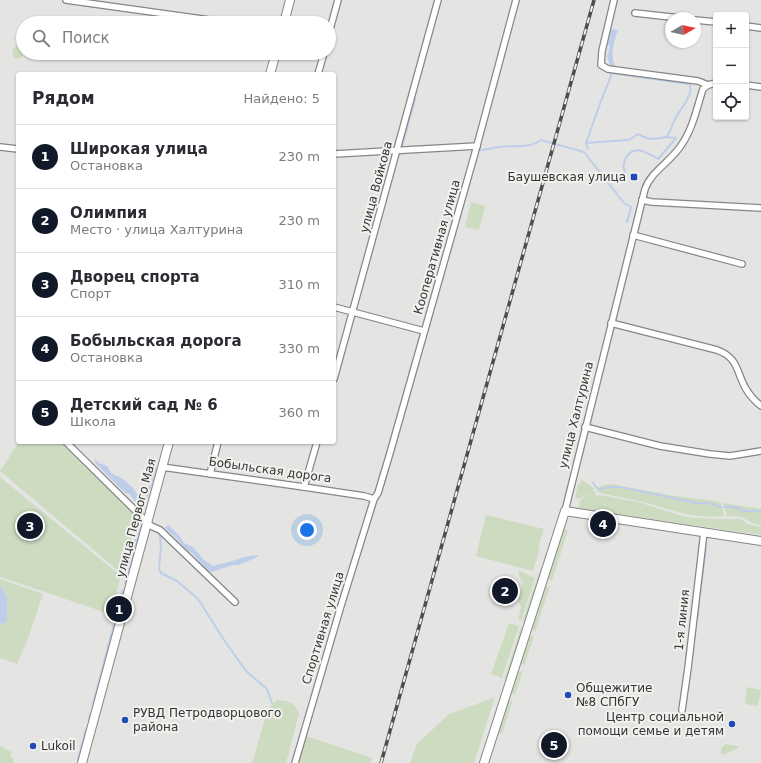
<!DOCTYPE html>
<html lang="ru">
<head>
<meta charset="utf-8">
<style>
  body { margin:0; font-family:"DejaVu Sans",sans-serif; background:#f2f2f3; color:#2b2b33 }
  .controls { position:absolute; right:12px; top:12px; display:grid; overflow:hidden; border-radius:4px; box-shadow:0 1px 3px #0004 }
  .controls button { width:36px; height:36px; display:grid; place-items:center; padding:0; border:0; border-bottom:1px solid #e1e1e2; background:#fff; color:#2b2b33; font:20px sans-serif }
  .compass { position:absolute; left:665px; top:12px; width:36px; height:36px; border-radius:50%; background:#fff; box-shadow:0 1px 3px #0004; rotate:81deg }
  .you { position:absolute; left:307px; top:530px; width:14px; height:14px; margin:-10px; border:3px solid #fff; border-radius:50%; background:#1a73e8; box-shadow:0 0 0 6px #1a73e833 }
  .badge { display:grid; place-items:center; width:26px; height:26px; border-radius:50%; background:#111827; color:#fff; font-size:13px; font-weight:700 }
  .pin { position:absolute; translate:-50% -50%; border:2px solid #fff; box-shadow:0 1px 4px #0006 }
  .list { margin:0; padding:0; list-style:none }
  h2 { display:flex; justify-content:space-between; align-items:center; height:52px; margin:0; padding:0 16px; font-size:17px }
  h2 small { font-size:13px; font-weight:400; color:#7c7c81 }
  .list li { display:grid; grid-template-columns:26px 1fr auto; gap:12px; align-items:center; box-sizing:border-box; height:64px; padding:0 16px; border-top:1px solid #e1e1e2 }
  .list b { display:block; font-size:15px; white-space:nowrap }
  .list p { margin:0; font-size:13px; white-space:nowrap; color:#7c7c81 }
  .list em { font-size:13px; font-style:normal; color:#7c7c81 }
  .icon { flex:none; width:22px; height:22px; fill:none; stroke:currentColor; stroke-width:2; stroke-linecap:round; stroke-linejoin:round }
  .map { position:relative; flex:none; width:761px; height:763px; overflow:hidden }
  .search { position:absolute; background:#fff; box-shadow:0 1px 3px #0004; left:16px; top:16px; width:320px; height:44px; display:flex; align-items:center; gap:10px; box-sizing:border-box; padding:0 14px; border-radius:22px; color:#7c7c81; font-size:15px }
  .panel { position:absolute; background:#fff; box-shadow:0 1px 3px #0004; left:16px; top:72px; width:320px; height:372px; border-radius:4px }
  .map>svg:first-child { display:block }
  .green { fill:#cddbc0 }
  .water { fill:#becdea }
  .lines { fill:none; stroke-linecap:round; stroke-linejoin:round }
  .stream { stroke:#becdea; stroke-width:2 }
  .street-casing { stroke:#868784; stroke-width:8 }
  .secondary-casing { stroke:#868784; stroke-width:10 }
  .street { stroke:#fff; stroke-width:5.5 }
  .secondary { stroke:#fff; stroke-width:8 }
  .rail-casing { stroke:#4d4e4c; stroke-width:3.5 }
  .rail { stroke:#f1f2ef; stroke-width:2; stroke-dasharray:6; stroke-linecap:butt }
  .poi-dot { fill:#214ab8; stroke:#f1f2ef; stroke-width:1.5 }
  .labels { text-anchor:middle; stroke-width:4; stroke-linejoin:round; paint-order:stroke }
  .poi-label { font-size:12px; fill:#343533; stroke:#f1f2ef; text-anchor:start }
  .street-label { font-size:12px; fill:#343533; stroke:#f1f2ef }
</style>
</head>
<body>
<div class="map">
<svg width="761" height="763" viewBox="0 0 761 763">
  <rect width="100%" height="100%" fill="#e4e5e2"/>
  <g class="green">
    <path d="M 20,44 L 23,46 L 23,53 L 24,53 L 21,58 L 16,59 L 13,57 C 11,51 14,46 20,44 Z"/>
    <polygon points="471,202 485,206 479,230 465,227"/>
    <polygon points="19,442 62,442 139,517 121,573 0,471"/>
    <polygon points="0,477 121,576 110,614 0,577"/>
    <polygon points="580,479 595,489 580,499 575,498 578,484 580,484 581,481"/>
    <path d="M 611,484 L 669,495 L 721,502 L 724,516 C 692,520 668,508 639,501 C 626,498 613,496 600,493 L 597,491 C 598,485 605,485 611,484 Z"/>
    <polygon points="592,491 594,491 597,497 598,495 638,502 685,517 710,519 740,519 750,525 761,527 761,535 579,508 580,501"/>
    <polygon points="723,503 761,509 761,525 754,524 742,517 727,516"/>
    <polygon points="486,515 544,529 538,547 540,548 533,571 476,556"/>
    <polygon points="564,529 568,530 552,581 548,578"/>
    <polygon points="541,567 540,579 526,621 522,622"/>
    <polygon points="518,570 535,578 521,621 518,619 521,607 518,601 523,583 521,581"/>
    <polygon points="0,579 43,594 27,641 17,664 0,658 0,624 5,623 7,620 7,595 4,593 3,590 4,588 0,587"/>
    <polygon points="550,586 535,632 532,629 546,587"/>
    <polygon points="509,623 519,626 502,678 491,674"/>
    <polygon points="521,627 523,629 507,679 504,679"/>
    <polygon points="534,636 524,666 521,663 529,637"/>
    <polygon points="523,671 515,695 511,693 518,672"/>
    <polygon points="747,687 761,690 758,706 745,704"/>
    <polygon points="495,697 474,763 410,763 417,744 448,715"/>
    <path d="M 277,700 C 290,701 293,702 299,713 L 286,763 L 252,763 L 268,709 Z"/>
    <polygon points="513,700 502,734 498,733 509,701"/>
    <polygon points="306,736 372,758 371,763 298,763"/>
    <polygon points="726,744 738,746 738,748 723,755 721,752 722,747"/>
    <polygon points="0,746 12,752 10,756 13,758 14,763 0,763"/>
  </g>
  <g class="water">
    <path d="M 611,29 L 618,30 C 614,40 610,56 615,66 L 610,66 L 607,56 L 610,47 L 608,44 Z"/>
    <polygon points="94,458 99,463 107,466 111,473 123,479 132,487 137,494 143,499 142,503 138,504 132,498 130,494 125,493 96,464"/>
    <path d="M 168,525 L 179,535 L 184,543 L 193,547 L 204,560 L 213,566 C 218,564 223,564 228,562 C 239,560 249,554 260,556 L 239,565 L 233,565 L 212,572 L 207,570 L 192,553 L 186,550 L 177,539 L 165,528 Z"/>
    <polygon points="0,587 4,588 3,590 4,593 7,595 7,620 5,623 0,624"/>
  </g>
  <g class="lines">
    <g class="stream">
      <polyline points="498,56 503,38"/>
      <path d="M 586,143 L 601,101 L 611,76 L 611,73 L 688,84 L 690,85 C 693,96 681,108 676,117 C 672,124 671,132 666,137 C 653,140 649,140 638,134 L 629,140 L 586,143 L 588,149"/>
      <polyline points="402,147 415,99"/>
      <path d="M 480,150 C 486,150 492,148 498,147 C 513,145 529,149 541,140 L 584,152 L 624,203 L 631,207 L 627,222"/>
      <path d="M 625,172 C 623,167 623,165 625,160 C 632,143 647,152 658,159 L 676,138 L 666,137"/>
      <polyline points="593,483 596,487"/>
      <polyline points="597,488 599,489 612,487 620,487 697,503 708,503 721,507"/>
      <polyline points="724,507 735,507 744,511 761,511"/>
      <polyline points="143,510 156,468"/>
      <polyline points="160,534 161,546 159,569 161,573 177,581 198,599 226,643 247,672 267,689 272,703"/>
      <polyline points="132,554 140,521"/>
      <polyline points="125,583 142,524"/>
      <polyline points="700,595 706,548"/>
      <polyline points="121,596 123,590"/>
      <polyline points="698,617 699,600"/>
      <polyline points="93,704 114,624"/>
      <polyline points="89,719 90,714"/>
      <polyline points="78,760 86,729"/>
    </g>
    <g class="street-casing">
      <g id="street">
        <polyline points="66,0 231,23"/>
        <polyline points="614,0 602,51 601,65 608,69 698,81 708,85 716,83"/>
        <polyline points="635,13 680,18"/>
        <polyline points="695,20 716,22"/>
        <polyline points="746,26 761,28"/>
        <polyline points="329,33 338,0"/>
        <polyline points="318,74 324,53"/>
        <polyline points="746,85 761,87"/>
        <polyline points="0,147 18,149"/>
        <polyline points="334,154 477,146"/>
        <polyline points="642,200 652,202 761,208"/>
        <polyline points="633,235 742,264"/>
        <polyline points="334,307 424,331"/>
        <path d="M 611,323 L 717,350 C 739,358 736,372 746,389 C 750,396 755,401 761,406"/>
        <polyline points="334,379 438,0"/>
        <polyline points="585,427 660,446 710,454 730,456 761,451"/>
        <polyline points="66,442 151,526 160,530 235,602"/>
        <polyline points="162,467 304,487 364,496 374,499"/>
        <polyline points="210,474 218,442"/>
        <polyline points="304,487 317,442"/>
        <path d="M 565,511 L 645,189 C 651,171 672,161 682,144 C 693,128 697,107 703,89 L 708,85"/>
        <polyline points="682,710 688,668 704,532"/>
        <polyline points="295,763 340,609 374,499 378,493 390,453 475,153 516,0"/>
      </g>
    </g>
    <g class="secondary-casing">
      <g id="secondary">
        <polyline points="284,23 290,0"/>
        <polyline points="270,74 276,53"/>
        <polyline points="82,763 169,442"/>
        <polyline points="484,763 565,511 761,541"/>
      </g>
    </g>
    <use href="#street" class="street"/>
    <use href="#secondary" class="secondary"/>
    <g class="rail-casing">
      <polyline id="rail" points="381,763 594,0"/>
    </g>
    <use href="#rail" class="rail"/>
  </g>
  <g class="poi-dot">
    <rect x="630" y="173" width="8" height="8" rx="2"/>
    <circle cx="568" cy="695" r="4"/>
    <circle cx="125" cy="720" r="4"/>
    <circle cx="732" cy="724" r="4"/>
    <circle cx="33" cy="746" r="4"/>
  </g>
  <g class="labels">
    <g class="poi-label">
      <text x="626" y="181" text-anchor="end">Баушевская улица</text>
      <text x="576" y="692">Общежитие<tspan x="576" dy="14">№8 СПбГУ</tspan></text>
      <text x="133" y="717">РУВД Петродворцового<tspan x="133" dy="14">района</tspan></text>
      <text x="724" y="721" text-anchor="end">Центр социальной<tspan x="724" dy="14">помощи семье и детям</tspan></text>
      <text x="41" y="750">Lukoil</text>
    </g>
    <g class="street-label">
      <text transform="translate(376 187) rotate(-75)" y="4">улица Войкова</text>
      <text transform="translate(437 247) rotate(-74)" y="4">Кооперативная улица</text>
      <text transform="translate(576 415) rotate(-76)" y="4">улица Халтурина</text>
      <text transform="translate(270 470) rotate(8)" y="4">Бобыльская дорога</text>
      <text transform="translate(136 518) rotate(-75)" y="4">улица Первого Мая</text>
      <text transform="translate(682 620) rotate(-84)" y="4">1-я линия</text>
      <text transform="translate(323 628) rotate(-73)" y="4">Спортивная улица</text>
    </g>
  </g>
</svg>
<div class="controls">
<button>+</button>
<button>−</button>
<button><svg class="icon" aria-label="locate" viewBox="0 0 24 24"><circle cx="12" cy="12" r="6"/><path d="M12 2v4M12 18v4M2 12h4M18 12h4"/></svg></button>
</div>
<svg class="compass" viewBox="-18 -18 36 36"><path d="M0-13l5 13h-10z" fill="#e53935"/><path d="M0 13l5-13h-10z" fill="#7c7c81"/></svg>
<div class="you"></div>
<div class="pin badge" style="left:119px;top:609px">1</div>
<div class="pin badge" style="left:505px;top:591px">2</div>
<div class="pin badge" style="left:30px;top:526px">3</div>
<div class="pin badge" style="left:603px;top:524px">4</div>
<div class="pin badge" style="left:554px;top:745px">5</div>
<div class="search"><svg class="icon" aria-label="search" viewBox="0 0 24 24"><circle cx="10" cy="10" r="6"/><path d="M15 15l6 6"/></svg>Поиск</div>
<section class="panel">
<h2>Рядом<small>Найдено: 5</small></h2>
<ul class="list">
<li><span class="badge">1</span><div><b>Широкая улица</b><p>Остановка</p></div><em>230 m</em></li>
<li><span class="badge">2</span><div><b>Олимпия</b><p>Место · улица Халтурина</p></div><em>230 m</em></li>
<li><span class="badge">3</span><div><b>Дворец спорта</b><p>Спорт</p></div><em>310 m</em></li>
<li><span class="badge">4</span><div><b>Бобыльская дорога</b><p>Остановка</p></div><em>330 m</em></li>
<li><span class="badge">5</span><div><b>Детский сад № 6</b><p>Школа</p></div><em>360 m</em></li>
</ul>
</section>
</div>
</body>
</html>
